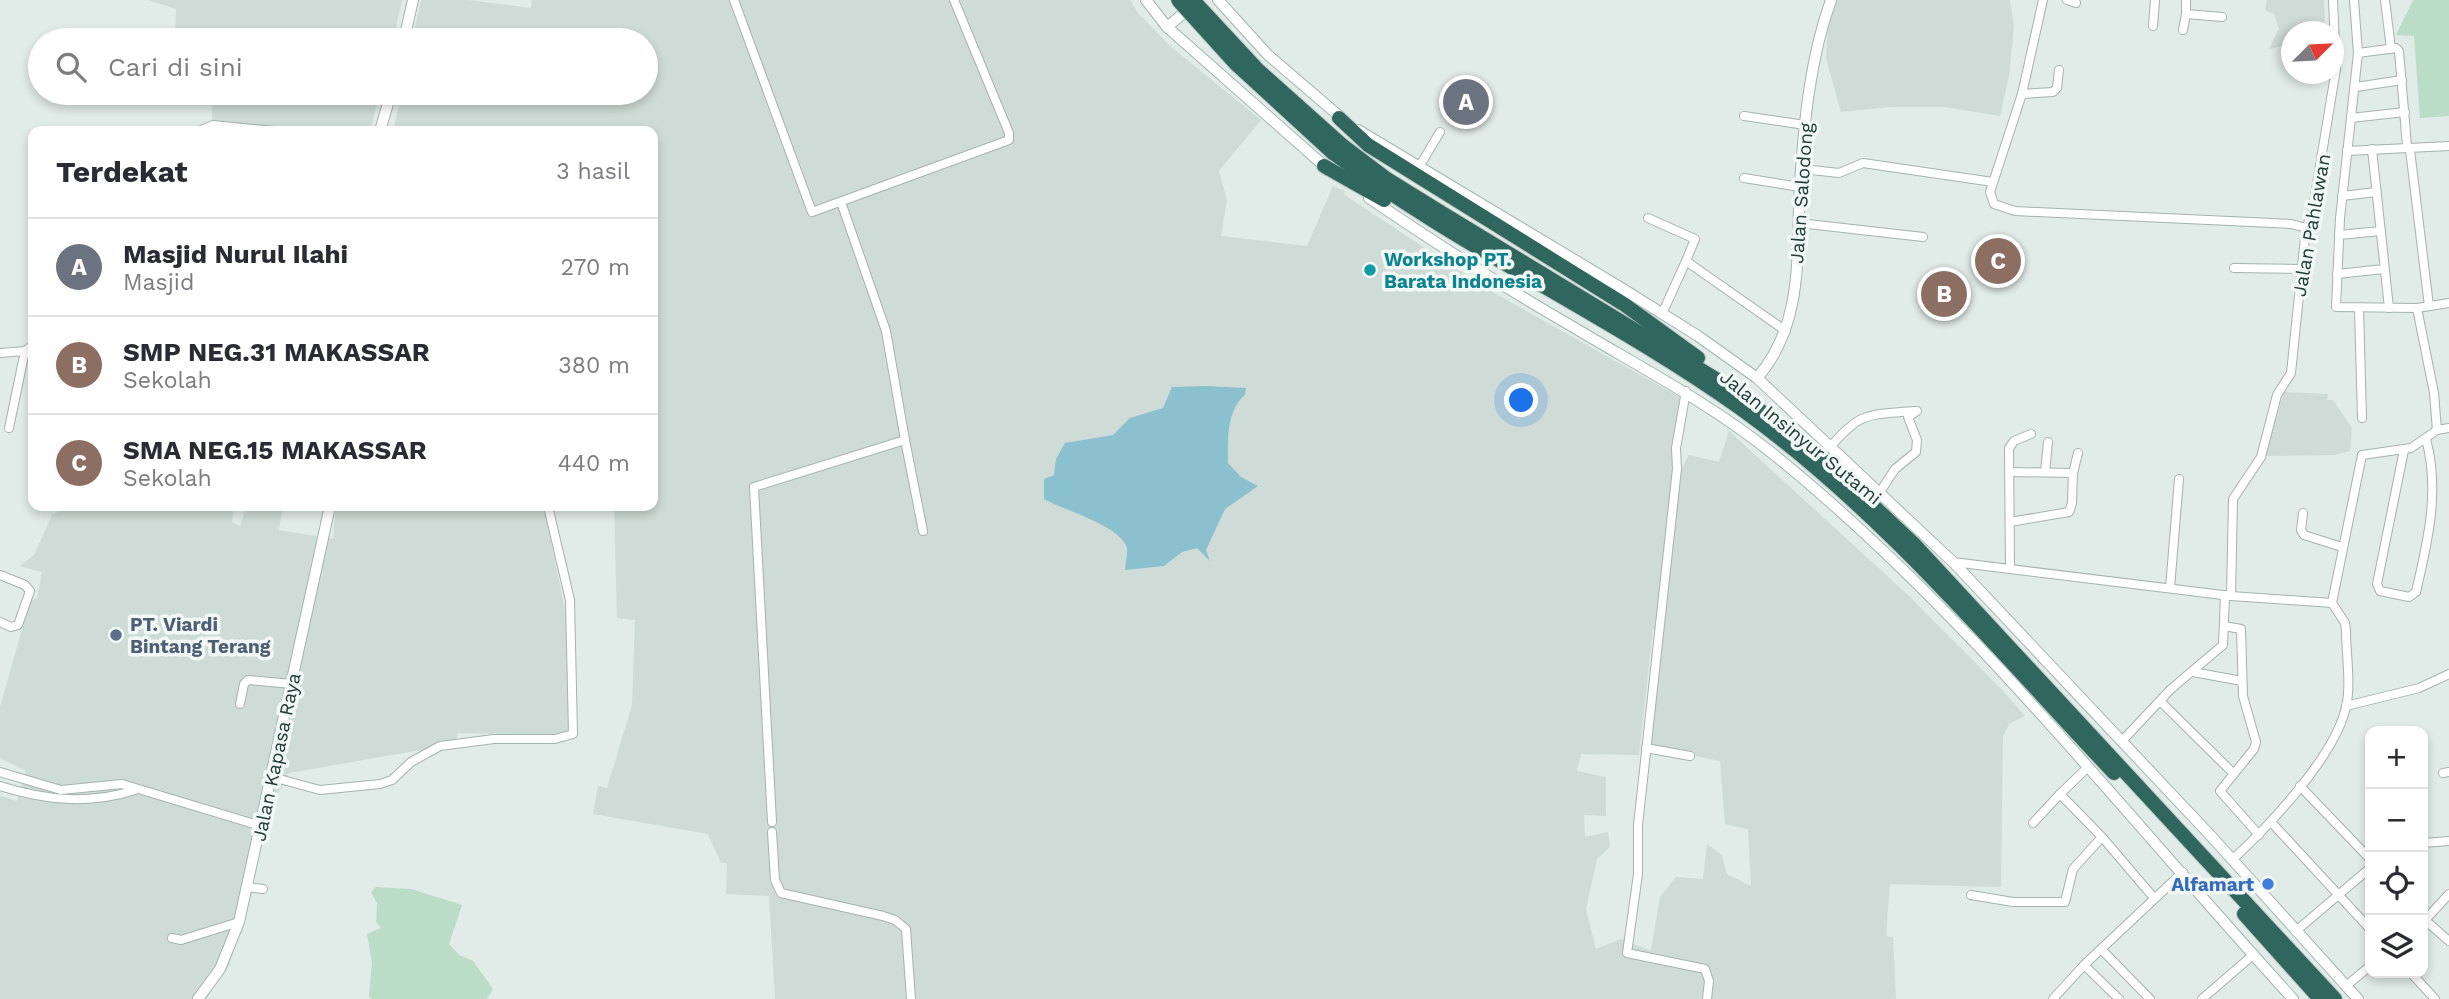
<!DOCTYPE html>
<html lang="id">
<head>
<meta charset="utf-8">
<style>
  body { margin:0; font-family:"Work Sans",sans-serif; background:#f7f7f7; color:#2b2b33 }
  .controls { position:absolute; right:21px; bottom:21px; display:grid; overflow:hidden; border-radius:14px; box-shadow:0 4px 10px #0003 }
  .controls button { width:63px; height:63px; display:grid; place-items:center; padding:0; border:0; border-bottom:2px solid #e1e1e2; background:#fff; color:#2b2b33; font:35px sans-serif }
  .compass { position:absolute; left:2281px; top:21px; width:63px; height:63px; border-radius:50%; background:#fff; box-shadow:0 4px 10px #0003; rotate:66deg }
  .you { position:absolute; left:1522px; top:401px; width:24px; height:24px; margin:-18px; border:5px solid #fff; border-radius:50%; background:#1a73e8; box-shadow:0 0 0 10px #1a73e833 }
  .badge { display:grid; place-items:center; width:46px; height:46px; border-radius:50%; background:#825646; color:#fff; font-size:23px; font-weight:700 }
  .pin { position:absolute; translate:-50% -50%; border:4px solid #fff; box-shadow:0 2px 7px #0006 }
  .list { margin:0; padding:0; list-style:none }
  h2 { display:flex; justify-content:space-between; align-items:center; height:91px; margin:0; padding:0 28px; font-size:30px }
  h2 small { font-size:23px; font-weight:400; color:#7c7c81 }
  .list li { display:grid; grid-template-columns:46px 1fr auto; gap:21px; align-items:center; box-sizing:border-box; height:98px; padding:0 28px; border-top:2px solid #e1e1e2 }
  .list b { display:block; font-size:26px; white-space:nowrap }
  .list p { margin:0; font-size:23px; white-space:nowrap; color:#7c7c81 }
  .list em { font-size:23px; font-style:normal; color:#7c7c81 }
  .icon { flex:none; width:38px; height:38px; fill:none; stroke:currentColor; stroke-width:2; stroke-linecap:round; stroke-linejoin:round }
  .map { position:relative; flex:none; width:2449px; height:999px; overflow:hidden }
  .search { position:absolute; background:#fff; box-shadow:0 4px 10px #0003; left:28px; top:28px; width:630px; height:77px; display:flex; align-items:center; gap:18px; box-sizing:border-box; padding:0 24px; border-radius:38px; color:#7c7c81; font-size:26px }
  .panel { position:absolute; background:#fff; box-shadow:0 4px 10px #0003; left:28px; top:126px; width:630px; height:385px; border-radius:14px }
  .map>svg:first-child { display:block }
  .built { fill:#cfdbd6; fill-rule:evenodd }
  .green { fill:#bbdcc6 }
  .water { fill:#8bc0ce }
  .lines { fill:none; stroke-linecap:round; stroke-linejoin:round }
  .street-casing { stroke:#a4b3ae; stroke-width:10 }
  .secondary-casing { stroke:#a0b6b0; stroke-width:12 }
  .highway-casing { stroke:#c1c8c7; stroke-width:16 }
  .street { stroke:#fff; stroke-width:8 }
  .secondary { stroke:#fff; stroke-width:10 }
  .highway { stroke:#2f665e; stroke-width:14 }
  .highway-bridge-casing { stroke:#c1c8c7; stroke-width:16; stroke-linecap:butt }
  .highway-bridge { stroke:#2f665e; stroke-width:14 }
  .culture-dot { fill:#0f9aa8; stroke:#f2f8f5; stroke-width:2.5 }
  .service-dot { fill:#5c6f8a; stroke:#f2f8f5; stroke-width:2.5 }
  .shop-dot { fill:#3f7fe0; stroke:#f2f8f5; stroke-width:2.5 }
  .labels { text-anchor:middle; stroke-width:7; stroke-linejoin:round; paint-order:stroke }
  .street-label { font-size:19px; fill:#223b36; stroke:#f2f8f5 }
  .culture-label { font-size:19px; font-weight:bold; fill:#0d838f; stroke:#f2f8f5; text-anchor:start }
  .service-label { font-size:19px; font-weight:bold; fill:#4e5e75; stroke:#f2f8f5; text-anchor:start }
  .shop-label { font-size:19px; font-weight:bold; fill:#366cbe; stroke:#f2f8f5; text-anchor:end }
</style>
</head>
<body>
<div class="map">
<svg width="2449" height="999" viewBox="0 0 2449 999">
  <rect width="100%" height="100%" fill="#e1ebe7"/>
  <g class="built">
    <polygon points="148,0 402,0 393,40 175,40 176,9"/>
    <path d="M 421,0 L 468,0 L 531,8 L 532,0 L 1130,0 L 1138,13 L 1170,46 L 1261,120 L 1219,171 L 1227,200 L 1221,236 L 1307,246 L 1333,186 L 1345,191 L 1344,194 L 1355,202 L 1489,290 L 1683,399 L 1677,437 L 1681,470 L 1689,455 L 1719,462 L 1729,431 L 1909,596 L 2002,690 L 2025,716 L 2009,724 L 2003,736 L 2001,887 L 1890,884 L 1886,936 L 1893,937 L 1896,999 L 775,999 L 769,896 L 726,894 L 727,863 L 721,863 L 708,834 L 593,814 L 598,786 L 607,788 L 632,705 L 635,620 L 617,618 L 614,506 L 653,506 L 653,131 L 393,131 L 402,93 L 646,93 L 646,40 L 412,40 ZM 1653,628 L 1655,631 L 1651,747 L 1720,761 L 1725,824 L 1748,829 L 1751,886 L 1727,874 L 1722,855 L 1707,844 L 1703,879 L 1676,877 L 1660,897 L 1651,951 L 1621,939 L 1596,949 L 1586,909 L 1597,859 L 1610,847 L 1608,832 L 1585,837 L 1584,815 L 1606,816 L 1606,777 L 1577,771 L 1581,754 L 1639,755 Z"/>
    <polygon points="1837,0 2010,0 2014,26 2009,76 2000,116 1944,107 1890,107 1841,112 1826,58 1828,28"/>
    <polygon points="2267,0 2324,0 2325,31 2292,32 2291,45 2269,49 2279,29 2274,14 2265,10"/>
    <polygon points="173,93 380,93 370,131 252,131 252,124 212,121 212,104 172,100"/>
    <polygon points="2284,392 2328,394 2327,400 2333,400 2352,428 2350,451 2334,455 2265,456"/>
    <polygon points="62,506 234,506 232,522 240,526 247,506 260,506 282,511 279,530 333,539 336,506 377,509 378,506 544,506 568,625 568,735 458,733 455,744 289,773 268,811 229,965 206,999 0,999 0,796 17,801 26,771 0,758 0,707 30,601 37,598 42,572 20,566 34,555 52,515 60,511"/>
  </g>
  <g class="green">
    <polygon points="2413,0 2449,0 2449,116 2420,118 2414,36 2396,35"/>
    <polygon points="376,887 411,889 462,905 449,944 459,955 473,961 493,989 487,999 372,999 369,996 372,963 367,934 381,928 376,922 377,903 371,892"/>
  </g>
  <path class="water" d="M 1204,386 L 1246,388 L 1245,395 C 1226,411 1228,440 1228,463 L 1241,477 L 1258,486 L 1225,509 L 1206,550 L 1210,561 L 1197,548 L 1182,552 L 1164,566 L 1125,570 C 1125,564 1128,555 1127,548 C 1122,526 1063,510 1044,499 L 1044,479 L 1054,475 L 1056,459 L 1065,443 L 1113,435 L 1130,418 L 1163,408 L 1172,387 Z"/>
  <g class="lines">
    <g class="street-casing">
      <g id="street">
        <polyline points="734,0 812,212 1009,140 1009,133 954,0"/>
        <polyline points="2043,0 2022,94 1990,192 1994,204 2015,211 2291,224 2306,228"/>
        <polyline points="2067,0 2076,3"/>
        <polyline points="2186,0 2186,14 2222,17"/>
        <polyline points="2385,0 2391,49"/>
        <polyline points="2153,26 2155,0"/>
        <polyline points="2183,30 2186,14"/>
        <polyline points="2358,53 2396,48 2399,51 2407,146"/>
        <polyline points="2356,87 2402,80"/>
        <polyline points="2022,94 2053,92 2057,88 2059,70"/>
        <polyline points="2405,112 2351,118 2340,218 2336,307 2417,308 2449,303"/>
        <polyline points="1744,116 1805,125"/>
        <polyline points="2351,118 2358,53 2354,0"/>
        <polyline points="199,131 213,125 275,131"/>
        <polyline points="2372,149 2389,308"/>
        <polyline points="2410,150 2429,306"/>
        <polyline points="2347,151 2449,146"/>
        <polyline points="1419,167 1440,132"/>
        <polyline points="1802,169 1839,173 1863,163 1993,182"/>
        <polyline points="1744,178 1800,187"/>
        <polyline points="2342,196 2376,192"/>
        <polyline points="1648,218 1695,239 1686,261 1786,331"/>
        <polyline points="1799,223 1923,237"/>
        <polyline points="2339,235 2381,231"/>
        <polyline points="2234,268 2300,269"/>
        <polyline points="2337,274 2384,269"/>
        <polyline points="2417,308 2434,393 2437,430"/>
        <polyline points="2359,309 2362,418"/>
        <polyline points="1662,314 1686,261"/>
        <polyline points="0,353 25,351 33,345"/>
        <polyline points="1686,391 1676,448 1677,469 1638,825 1638,874 1627,953 1705,969 1709,981 1707,999"/>
        <polyline points="9,428 25,351"/>
        <polyline points="905,440 923,531"/>
        <path d="M 1831,446 C 1861,411 1869,415 1914,411"/>
        <path d="M 2404,450 L 2377,584 L 2380,591 L 2409,597 L 2416,592 C 2428,541 2440,490 2426,439"/>
        <polyline points="2010,472 2073,473 2078,453"/>
        <polyline points="2045,472 2048,442"/>
        <polyline points="1880,492 1895,469 1916,452 1917,440 1908,417 1917,411"/>
        <polyline points="2303,513 2301,530 2304,535 2342,547"/>
        <polyline points="2010,522 2069,512 2072,503 2073,473"/>
        <polyline points="1953,562 2231,596 2233,499 2261,457 2277,395 2291,373 2306,228 2312,214 2336,69 2333,0"/>
        <polyline points="2010,569 2009,448 2014,441 2031,434"/>
        <polyline points="0,575 25,585 30,591 18,625 11,627 0,622"/>
        <polyline points="2170,588 2179,479"/>
        <polyline points="2231,596 2332,603"/>
        <polyline points="2332,603 2362,455 2411,448 2437,430 2449,428"/>
        <polyline points="2224,626 2241,629 2243,696 2256,742 2254,749 2220,791 2259,835"/>
        <polyline points="2193,672 2242,681"/>
        <polyline points="2160,701 2233,773"/>
        <polyline points="240,704 244,684 248,680 292,684"/>
        <polyline points="2346,706 2419,688 2449,674"/>
        <polyline points="2122,741 2171,689 2223,645 2225,595"/>
        <polyline points="1646,748 1690,756"/>
        <polyline points="2088,767 2060,794 2102,837 2154,898"/>
        <polyline points="0,772 61,790 122,784 261,826"/>
        <polyline points="2443,773 2449,772"/>
        <polyline points="272,777 320,790 380,784 392,780 411,762 440,746 494,739 555,739 573,734 570,600 548,506"/>
        <path d="M 0,786 C 45,800 89,805 135,790"/>
        <polyline points="2300,786 2370,859"/>
        <polyline points="772,822 754,487 905,440 886,331 841,202"/>
        <polyline points="2033,823 2060,794"/>
        <polyline points="2272,823 2370,929"/>
        <polyline points="772,832 775,880 781,893 883,916 895,920 906,929 911,999"/>
        <polyline points="2423,843 2449,841"/>
        <path d="M 2233,859 C 2269,826 2332,759 2345,711 C 2352,688 2346,655 2346,631 L 2345,623 L 2332,603"/>
        <polyline points="247,887 263,889"/>
        <polyline points="1971,895 2013,902 2065,902 2073,869 2102,837"/>
        <polyline points="2423,914 2427,918 2449,894"/>
        <polyline points="2425,920 2449,941"/>
        <polyline points="2296,931 2370,868"/>
        <polyline points="172,938 181,940 239,922"/>
        <polyline points="2101,949 2150,999"/>
        <polyline points="2084,965 2183,872"/>
        <polyline points="2411,973 2435,999"/>
        <polyline points="2346,986 2370,966"/>
        <polyline points="2053,999 2084,965 2119,999"/>
        <polyline points="2202,999 2253,955"/>
      </g>
    </g>
    <g class="secondary-casing">
      <g id="secondary">
        <polyline points="1146,0 1167,27 1330,171"/>
        <polyline points="1218,0 1268,55 1345,121"/>
        <polyline points="1167,27 1191,7"/>
        <polyline points="404,40 413,0"/>
        <polyline points="1358,130 1623,289 1698,336 1757,378 1953,562 2211,836 2358,999"/>
        <polyline points="380,131 391,93"/>
        <path d="M 1369,198 C 1434,242 1500,285 1568,324 C 1638,366 1708,402 1772,453 C 1968,611 2124,814 2293,999"/>
        <path d="M 1757,378 C 1805,323 1796,253 1800,184 C 1804,123 1810,58 1831,0"/>
        <polyline points="198,999 220,969 239,922 330,506"/>
      </g>
    </g>
    <g class="highway-casing">
      <g id="highway">
        <polyline points="1339,118 1368,145 1625,305 1698,358"/>
        <polyline points="1342,145 1387,179 1442,213 1734,390 1833,468 1913,543 2335,999"/>
        <path d="M 1333,153 C 1462,249 1609,315 1740,408 C 1882,510 1995,647 2114,773"/>
        <polyline points="1324,166 1384,200"/>
        <polyline points="2244,914 2320,999"/>
      </g>
    </g>
    <use href="#street" class="street"/>
    <use href="#secondary" class="secondary"/>
    <use href="#highway" class="highway"/>
    <g class="highway-bridge-casing">
      <g id="highway-bridge">
        <polyline points="1178,0 1235,63 1333,153"/>
        <polyline points="1193,0 1258,70 1342,145"/>
      </g>
    </g>
    <use href="#highway-bridge" class="highway-bridge"/>
  </g>
  <circle class="culture-dot" cx="1370" cy="270" r="7"/>
  <circle class="service-dot" cx="116" cy="635" r="7"/>
  <circle class="shop-dot" cx="2268" cy="884" r="7"/>
  <g class="labels">
    <g class="street-label">
      <text transform="translate(1801 193) rotate(-86)" y="7">Jalan Salodong</text>
      <text transform="translate(2311 225) rotate(-80)" y="7">Jalan Pahlawan</text>
      <text transform="translate(1801 437) rotate(39)" y="7">Jalan Insinyur Sutami</text>
      <text transform="translate(276 757) rotate(-78)" y="7">Jalan Kapasa Raya</text>
    </g>
    <g class="culture-label">
      <text x="1384" y="266">Workshop PT.<tspan x="1384" dy="22">Barata Indonesia</tspan></text>
    </g>
    <g class="service-label">
      <text x="130" y="631">PT. Viardi<tspan x="130" dy="22">Bintang Terang</tspan></text>
    </g>
    <g class="shop-label">
      <text x="2254" y="891">Alfamart</text>
    </g>
  </g>
</svg>
<div class="controls">
<button>+</button>
<button>−</button>
<button><svg class="icon" aria-label="locate" viewBox="0 0 24 24"><circle cx="12" cy="12" r="6"/><path d="M12 2v4M12 18v4M2 12h4M18 12h4"/></svg></button>
<button><svg class="icon" aria-label="layers" viewBox="0 0 24 24"><path d="M12 4l9 5-9 5-9-5zM3 14l9 5 9-5"/></svg></button>
</div>
<svg class="compass" viewBox="-18 -18 36 36"><path d="M0-13l5 13h-10z" fill="#e53935"/><path d="M0 13l5-13h-10z" fill="#7c7c81"/></svg>
<div class="you"></div>
<div class="pin badge" style="left:1466px;top:102px;background:#6b7280">A</div>
<div class="pin badge" style="left:1944px;top:294px;background:#8d6e63">B</div>
<div class="pin badge" style="left:1998px;top:261px;background:#8d6e63">C</div>
<div class="search"><svg class="icon" aria-label="search" viewBox="0 0 24 24"><circle cx="10" cy="10" r="6"/><path d="M15 15l6 6"/></svg>Cari di sini</div>
<section class="panel">
<h2>Terdekat<small>3 hasil</small></h2>
<ul class="list">
<li><span class="badge" style="background:#6b7280">A</span><div><b>Masjid Nurul Ilahi</b><p>Masjid</p></div><em>270 m</em></li>
<li><span class="badge" style="background:#8d6e63">B</span><div><b>SMP NEG.31 MAKASSAR</b><p>Sekolah</p></div><em>380 m</em></li>
<li><span class="badge" style="background:#8d6e63">C</span><div><b>SMA NEG.15 MAKASSAR</b><p>Sekolah</p></div><em>440 m</em></li>
</ul>
</section>
</div>
</body>
</html>
